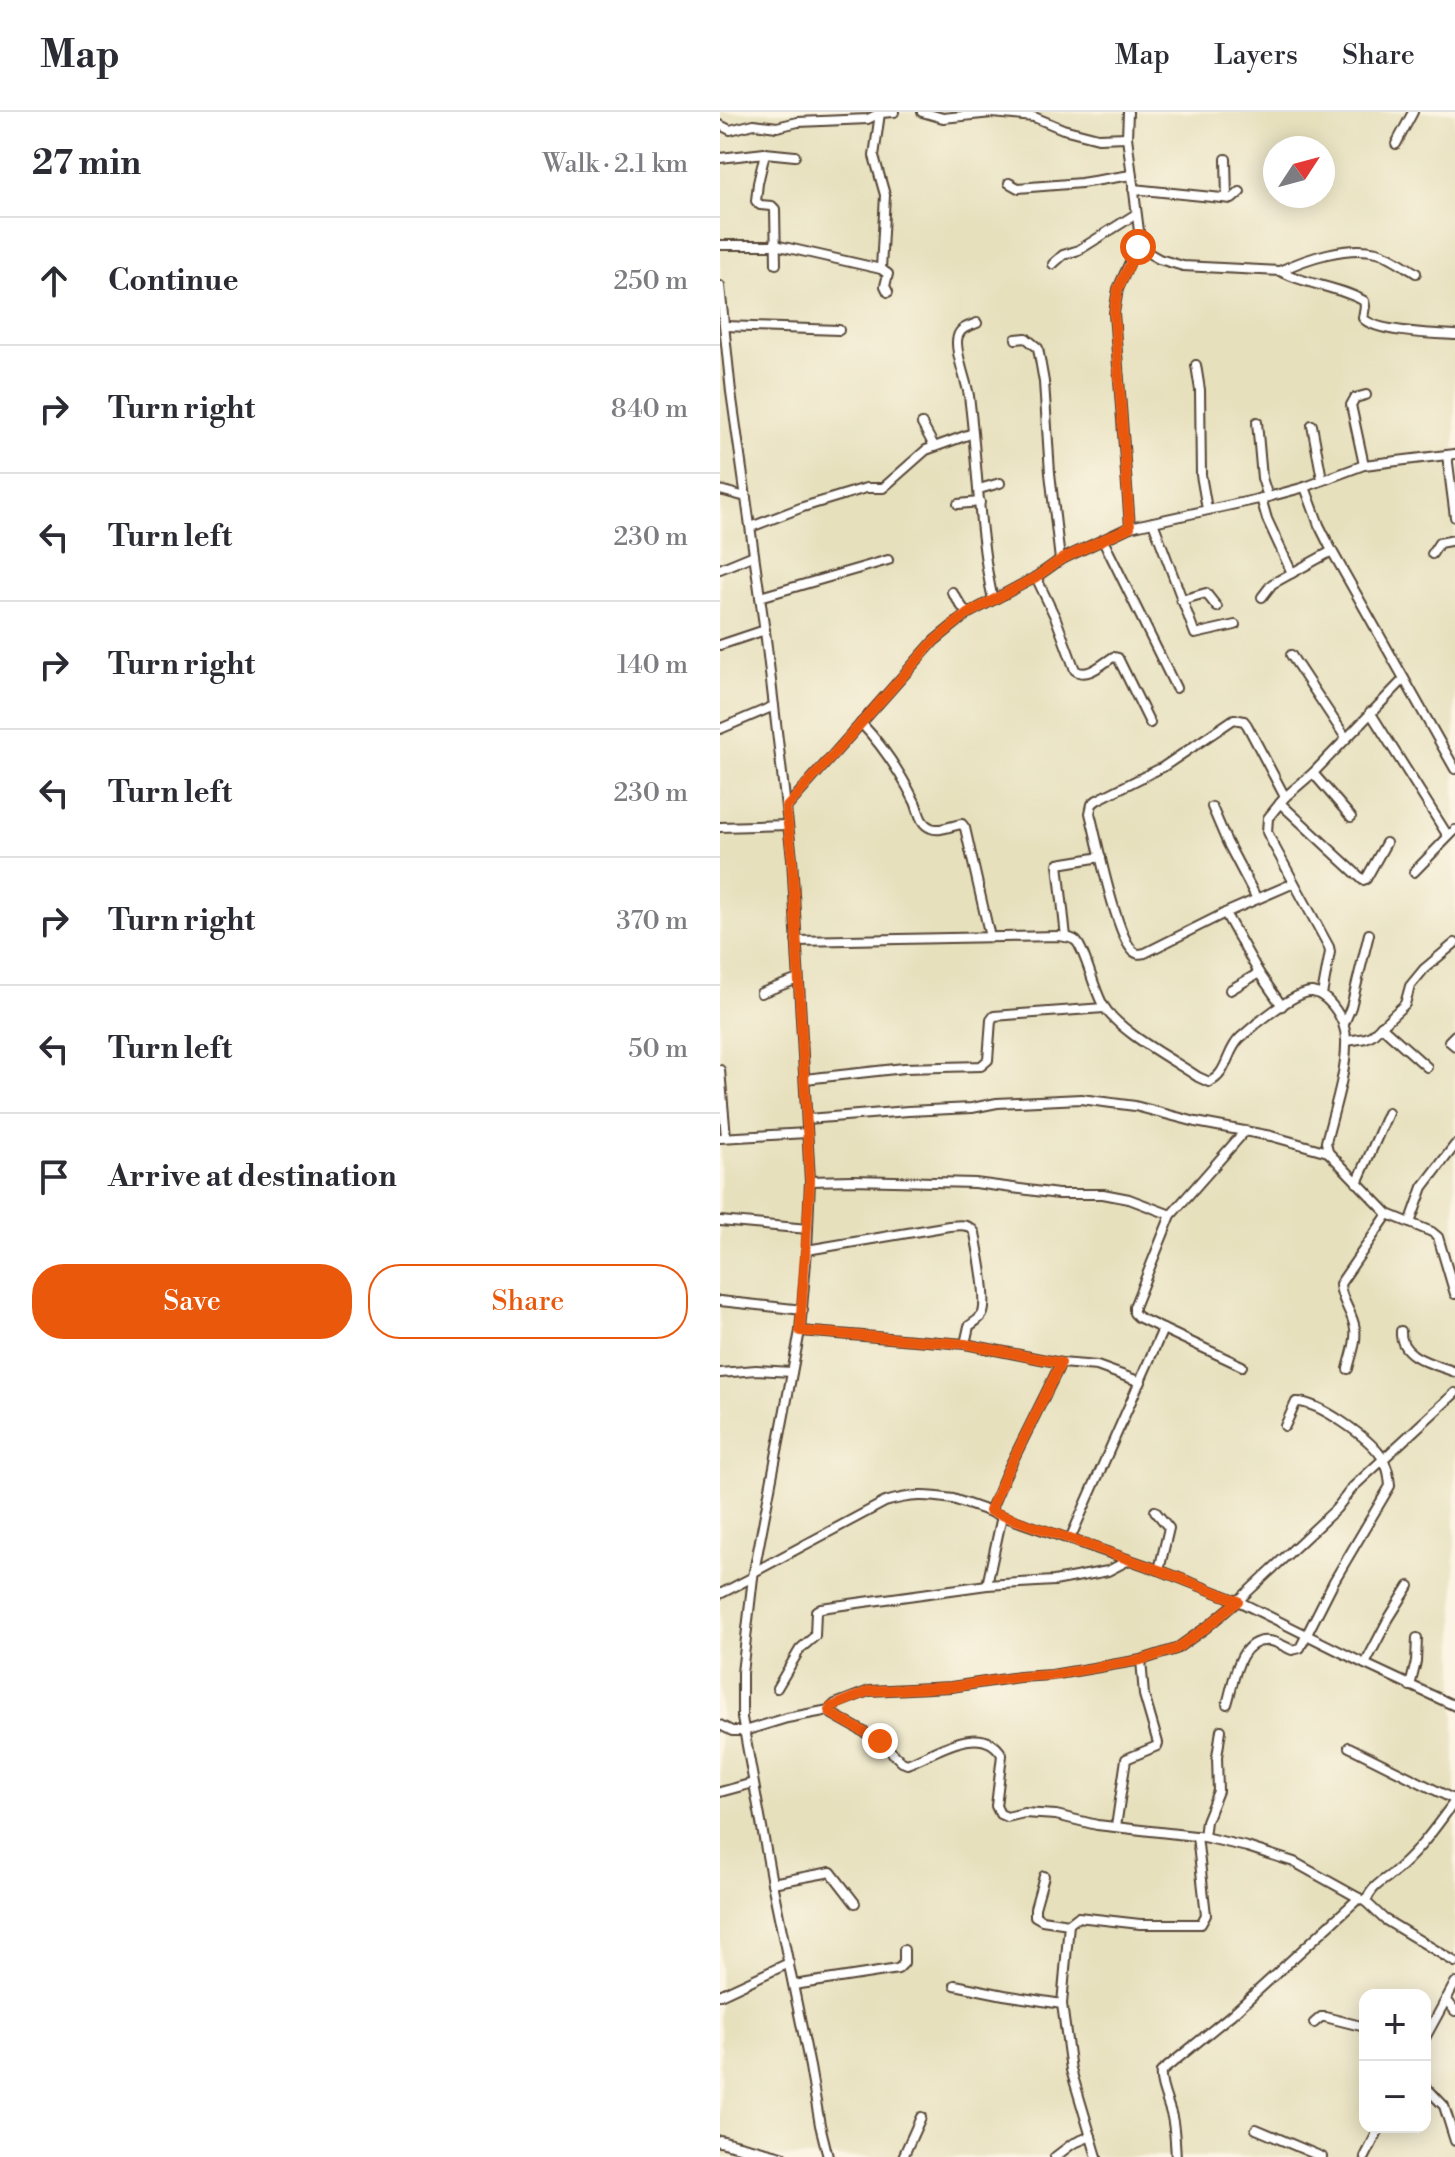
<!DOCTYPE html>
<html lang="en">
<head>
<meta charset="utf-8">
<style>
  body { margin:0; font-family:"Libre Bodoni",serif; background:#f7f7f7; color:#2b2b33 }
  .controls { position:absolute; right:24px; bottom:24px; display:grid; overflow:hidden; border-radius:16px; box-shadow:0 4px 20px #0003 }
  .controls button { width:72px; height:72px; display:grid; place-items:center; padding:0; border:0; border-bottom:2px solid #e1e1e2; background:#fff; color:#2b2b33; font:40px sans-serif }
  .compass { position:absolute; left:543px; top:24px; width:72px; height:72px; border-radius:50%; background:#fff; box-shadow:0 4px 20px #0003; rotate:54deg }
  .stop { position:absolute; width:24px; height:24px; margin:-18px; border:6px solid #ea580c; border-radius:50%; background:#fff }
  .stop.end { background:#ea580c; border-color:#fff; box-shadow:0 2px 8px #0008 }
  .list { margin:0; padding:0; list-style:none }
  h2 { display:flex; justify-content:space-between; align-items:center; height:104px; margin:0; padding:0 32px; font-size:34px }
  h2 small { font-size:26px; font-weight:400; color:#7c7c81 }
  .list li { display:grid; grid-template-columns:52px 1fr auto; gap:24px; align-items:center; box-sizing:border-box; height:128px; padding:0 32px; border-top:2px solid #e1e1e2 }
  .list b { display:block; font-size:30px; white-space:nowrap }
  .list em { font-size:26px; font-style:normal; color:#7c7c81 }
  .actions { display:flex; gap:16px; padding:24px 32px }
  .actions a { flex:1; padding:18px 0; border:2px solid #ea580c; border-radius:32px; text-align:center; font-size:28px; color:#ea580c }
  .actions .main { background:#ea580c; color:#fff }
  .icon { flex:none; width:44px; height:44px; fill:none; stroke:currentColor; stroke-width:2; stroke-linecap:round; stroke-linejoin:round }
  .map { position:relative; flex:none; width:735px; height:2045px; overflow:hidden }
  header { display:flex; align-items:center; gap:48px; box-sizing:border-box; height:112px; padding:0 40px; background:#fff; border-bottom:2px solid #e1e1e2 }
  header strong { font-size:38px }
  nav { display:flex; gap:44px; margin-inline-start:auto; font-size:28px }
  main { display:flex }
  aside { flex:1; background:#fff }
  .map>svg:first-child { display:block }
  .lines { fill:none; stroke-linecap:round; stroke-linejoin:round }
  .minor-casing { stroke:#554536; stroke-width:12 }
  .major-casing { stroke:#554536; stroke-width:14 }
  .minor { stroke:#fff; stroke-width:8 }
  .major { stroke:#fff; stroke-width:10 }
  .route { stroke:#ea580c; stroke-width:10 }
</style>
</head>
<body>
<header>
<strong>Map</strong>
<nav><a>Map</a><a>Layers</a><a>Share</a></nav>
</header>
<main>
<aside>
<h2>27 min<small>Walk · 2.1 km</small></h2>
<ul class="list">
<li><svg class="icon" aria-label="ahead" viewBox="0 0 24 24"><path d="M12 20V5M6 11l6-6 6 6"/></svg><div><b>Continue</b></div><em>250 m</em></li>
<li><svg class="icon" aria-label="right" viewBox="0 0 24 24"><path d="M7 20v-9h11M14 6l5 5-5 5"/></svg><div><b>Turn right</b></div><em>840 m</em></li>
<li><svg class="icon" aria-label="left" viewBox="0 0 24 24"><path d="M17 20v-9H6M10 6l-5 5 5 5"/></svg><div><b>Turn left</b></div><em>230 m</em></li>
<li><svg class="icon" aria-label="right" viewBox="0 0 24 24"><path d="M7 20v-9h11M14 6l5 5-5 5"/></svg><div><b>Turn right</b></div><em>140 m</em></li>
<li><svg class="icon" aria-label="left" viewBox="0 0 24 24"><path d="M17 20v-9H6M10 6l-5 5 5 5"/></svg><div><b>Turn left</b></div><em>230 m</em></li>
<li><svg class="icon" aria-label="right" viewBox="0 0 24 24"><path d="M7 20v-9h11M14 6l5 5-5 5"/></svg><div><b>Turn right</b></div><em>370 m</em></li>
<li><svg class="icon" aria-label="left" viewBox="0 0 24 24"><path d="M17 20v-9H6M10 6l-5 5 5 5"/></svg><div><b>Turn left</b></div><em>50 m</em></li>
<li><svg class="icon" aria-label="arrive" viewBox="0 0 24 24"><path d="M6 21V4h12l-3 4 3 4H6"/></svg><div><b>Arrive at destination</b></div></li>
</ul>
<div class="actions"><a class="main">Save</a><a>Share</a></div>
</aside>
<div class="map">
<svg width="735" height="2045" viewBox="0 0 735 2045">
  <rect width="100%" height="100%" fill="#fcf5e5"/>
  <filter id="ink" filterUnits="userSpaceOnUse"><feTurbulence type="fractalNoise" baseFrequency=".0125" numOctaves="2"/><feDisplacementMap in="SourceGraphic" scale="16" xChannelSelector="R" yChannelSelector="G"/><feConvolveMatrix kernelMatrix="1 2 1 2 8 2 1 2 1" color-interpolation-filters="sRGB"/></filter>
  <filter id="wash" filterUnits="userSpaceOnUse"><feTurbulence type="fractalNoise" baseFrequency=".006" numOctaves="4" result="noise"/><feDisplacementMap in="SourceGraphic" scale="32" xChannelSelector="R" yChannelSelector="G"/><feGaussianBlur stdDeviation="1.8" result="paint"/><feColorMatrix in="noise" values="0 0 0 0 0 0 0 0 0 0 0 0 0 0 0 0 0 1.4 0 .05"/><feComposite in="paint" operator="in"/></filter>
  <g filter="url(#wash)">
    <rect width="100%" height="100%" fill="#e6e0bd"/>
  </g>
  <g filter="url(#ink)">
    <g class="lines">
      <g class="minor-casing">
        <g id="minor">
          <polyline points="202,0 223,6 272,1 314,5 343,17 378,26 407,25"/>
          <polyline points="408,0 407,25 420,127 398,177 394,201 410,415"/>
          <polyline points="160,1 154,44 165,83 161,157"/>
          <polyline points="0,13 10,18 34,12 57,15 78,10 148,7 160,1 174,0"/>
          <polyline points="676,32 693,0"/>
          <polyline points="45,41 38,71 36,89 40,93 52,94 55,97 56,152"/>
          <polyline points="0,46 45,41 75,44"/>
          <polyline points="506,47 507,86"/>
          <polyline points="289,71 298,76 361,71 411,63"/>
          <polyline points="413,77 512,87 520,80"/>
          <polyline points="0,133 55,133 161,157 168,162 165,174 168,180"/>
          <path d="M 418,135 L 439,147 L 463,154 L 560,159 C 586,173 618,174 644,189 L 645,194 L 643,206 C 654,220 715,222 735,223"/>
          <polyline points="333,152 343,143 359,138 416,102"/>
          <path d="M 560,159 C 587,146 627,133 657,140 C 670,143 684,154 696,161"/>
          <polyline points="0,174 11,280 46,527 72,746 90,1069 87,1138 80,1219 33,1465 22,1561 22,1606 52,1771 90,1955 100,2013 108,2045"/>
          <path d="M 257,211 C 250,214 241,215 238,224 C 233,236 247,270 249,284 C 258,352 258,421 273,488"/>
          <polyline points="5,214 119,218"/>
          <polyline points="296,227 306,226 318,236 324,270 330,361 340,448"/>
          <polyline points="476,253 480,278 481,363 487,397"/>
          <polyline points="537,310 542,366 548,385"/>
          <polyline points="202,312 214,334"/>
          <polyline points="592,313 602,367"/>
          <polyline points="727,343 735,405"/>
          <polyline points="644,353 631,293 635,286 646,283"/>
          <polyline points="585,375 599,413 612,439 735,657"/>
          <polyline points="259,377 280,371"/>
          <polyline points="0,378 26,385"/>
          <polyline points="541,386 547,407 572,461"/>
          <polyline points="238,392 260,390"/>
          <polyline points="433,410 475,522 515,513"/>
          <polyline points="31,415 83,395 146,376 163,376 206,338 253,321"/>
          <polyline points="383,428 456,576"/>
          <polyline points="712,442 719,431 735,428"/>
          <polyline points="0,457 34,443"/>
          <path d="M 316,465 L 336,507 L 355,558 C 367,567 382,552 393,545 L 398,546 L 430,611"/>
          <polyline points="232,480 247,502"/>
          <polyline points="40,485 168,448"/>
          <polyline points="542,485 552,472 612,439"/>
          <polyline points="461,488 486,481 497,495"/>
          <polyline points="0,533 45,518"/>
          <polyline points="571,543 626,626"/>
          <polyline points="650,600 728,724"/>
          <path d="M 141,611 C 163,634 181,662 195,690 C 199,699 200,712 211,716 C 220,720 232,713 242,712 L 245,716 L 270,825"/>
          <polyline points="0,617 54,594"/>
          <polyline points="593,661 631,705"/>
          <path d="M 565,685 L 527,613 L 524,609 L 514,607 L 443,655 L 377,688 L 372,692 L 370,701 C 377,728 396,823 413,839 C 418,843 419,842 425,841 L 505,801 L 574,771"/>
          <polyline points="560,691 643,768 646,767 666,731"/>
          <polyline points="492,695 507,730 537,787"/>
          <polyline points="66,696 214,529 247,502 316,465 340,448 410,415 548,385 585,375 644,353 735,342"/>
          <polyline points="0,715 68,713"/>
          <polyline points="694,760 735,718"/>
          <polyline points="505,801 539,861 562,894"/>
          <polyline points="346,825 338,752 381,745"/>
          <path d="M 76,829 L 339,824 C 346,825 351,825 356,829 C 365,838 374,878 383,893 C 399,920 452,947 478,965 L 489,970 C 508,962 506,939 520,926 C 533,914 575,879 592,880 C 601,881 607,887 612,893 C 622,905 627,918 626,933 C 626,962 613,1001 606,1030 L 608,1040 L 668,1102 L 712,1120 L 718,1125 L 735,1182"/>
          <polyline points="510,878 539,861"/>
          <polyline points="41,881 78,867"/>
          <polyline points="602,883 610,840 609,835 552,730 547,720 548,706 565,685 593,661 684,567"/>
          <polyline points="624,912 631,895 649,822"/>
          <polyline points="661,914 707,955"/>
          <polyline points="735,923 729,929 735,934"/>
          <polyline points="627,929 646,926 652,923 685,892 690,874 704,857 735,831"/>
          <polyline points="0,958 6,1025"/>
          <polyline points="85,967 184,956 261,954 268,948 271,908 274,904 384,896"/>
          <polyline points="87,1007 188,999 252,996 277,991 361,987 415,994 476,1010 551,1024 608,1040"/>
          <polyline points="0,1026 87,1021"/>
          <polyline points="90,1069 132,1068 255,1071 338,1082 383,1082 409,1087 451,1103"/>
          <polyline points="637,1071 668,1001"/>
          <polyline points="0,1109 88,1117"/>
          <polyline points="690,1111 703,1075 735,1033"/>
          <path d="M 87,1138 L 229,1114 C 240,1113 249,1111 255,1121 C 258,1139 268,1185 263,1201 C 261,1207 254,1210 249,1214 L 245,1232"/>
          <polyline points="0,1189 83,1198"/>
          <polyline points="80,1219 245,1232 341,1251 377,1254 421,1270"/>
          <path d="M 681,1219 C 679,1246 715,1252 735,1260"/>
          <polyline points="522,1254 443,1217 418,1205 414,1201 414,1195 451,1103 525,1019"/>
          <path d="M 628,1257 C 631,1244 637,1230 635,1217 C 633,1201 620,1187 620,1172 L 668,1102"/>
          <polyline points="0,1261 36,1258 72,1260"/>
          <path d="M 735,1281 L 633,1375 L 616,1397 L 518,1489 L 487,1515 L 456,1537 L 421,1548 L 332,1563 L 299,1565 L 231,1575 L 149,1579 L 115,1592 L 109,1598 L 112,1602 L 160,1629 L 182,1650 L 187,1652 C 214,1642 262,1608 282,1643 L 276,1694 L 280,1702 L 287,1705 L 304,1701 L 336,1703 L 377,1713 L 484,1725 L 527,1735 L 574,1750 L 646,1790 L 664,1807 L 735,1850"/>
          <polyline points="270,1399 285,1364 341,1251"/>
          <polyline points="435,1399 449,1416 439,1458"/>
          <polyline points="350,1427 443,1217"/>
          <path d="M 34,1460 L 165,1390 C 192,1382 207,1383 233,1387 L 439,1458 L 518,1489 L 645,1552 L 735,1594"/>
          <polyline points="267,1473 282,1404"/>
          <polyline points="0,1482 33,1465"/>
          <polyline points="645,1552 669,1506 689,1474"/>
          <polyline points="690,1574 696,1550 697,1526"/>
          <polyline points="57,1576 80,1537 95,1524 96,1499 101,1496 267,1473 334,1469 388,1459 409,1448"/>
          <path d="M 507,1592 C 514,1571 517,1526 549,1529 C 556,1529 565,1535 572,1538 L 580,1536 L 614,1469 L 670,1374 C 669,1363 668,1354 661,1344 C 649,1326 598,1289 576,1290 L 565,1314"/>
          <polyline points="0,1613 12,1619 24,1619 67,1606 109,1598"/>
          <polyline points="629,1635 735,1688"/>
          <polyline points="0,1680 33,1671"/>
          <polyline points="396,1715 406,1647 437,1634 438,1631 424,1583 421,1548"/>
          <polyline points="484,1725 486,1709 498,1679 497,1645 501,1618"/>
          <polyline points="324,1764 315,1796 315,1804 322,1808 349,1812"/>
          <polyline points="52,1771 111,1760 135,1791"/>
          <path d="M 646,1790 C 650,1776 661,1770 672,1762 C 698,1741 715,1716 735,1689"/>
          <polyline points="74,1873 178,1857 184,1851 184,1838"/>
          <polyline points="235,1873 284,1883 342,1892"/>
          <polyline points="0,1883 69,1851"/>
          <polyline points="726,1887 735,1899"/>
          <polyline points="594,1911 601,1905 605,1905 645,1915"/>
          <polyline points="705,1926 735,1871"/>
          <polyline points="705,1974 724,1994 735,2029"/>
          <polyline points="536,2017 602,2045"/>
          <polyline points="183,2045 201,2005"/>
          <polyline points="335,2045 352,2032 371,2024"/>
          <polyline points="377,2045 351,1958 342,1892 349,1812 358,1805 420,1812 481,1812 486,1803 477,1724"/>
          <path d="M 456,2045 C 455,2032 455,2018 452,2005 C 449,1992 439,1972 441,1960 L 511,1903 L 639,1786"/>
          <polyline points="645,2045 660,2015"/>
        </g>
      </g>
      <g class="major-casing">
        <polyline id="major" points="0,2029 62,2045"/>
      </g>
      <use href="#minor" class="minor"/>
      <use href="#major" class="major"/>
    </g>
  </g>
  <g class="lines" filter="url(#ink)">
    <polyline class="route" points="160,1629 112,1602 109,1598 111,1595 149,1579 231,1575 299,1565 332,1563 421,1548 456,1537 487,1515 518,1489 439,1458 270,1399 285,1364 341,1251 245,1232 80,1219 90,1069 72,746 66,696 214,529 247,502 316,465 340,448 410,415 394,201 398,177 418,135"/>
  </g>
</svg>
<div class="controls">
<button>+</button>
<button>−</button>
</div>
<svg class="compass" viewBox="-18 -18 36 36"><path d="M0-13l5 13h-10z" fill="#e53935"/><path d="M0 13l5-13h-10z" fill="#7c7c81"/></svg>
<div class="stop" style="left:418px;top:135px"></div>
<div class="stop end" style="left:160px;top:1629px"></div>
</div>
</main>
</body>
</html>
